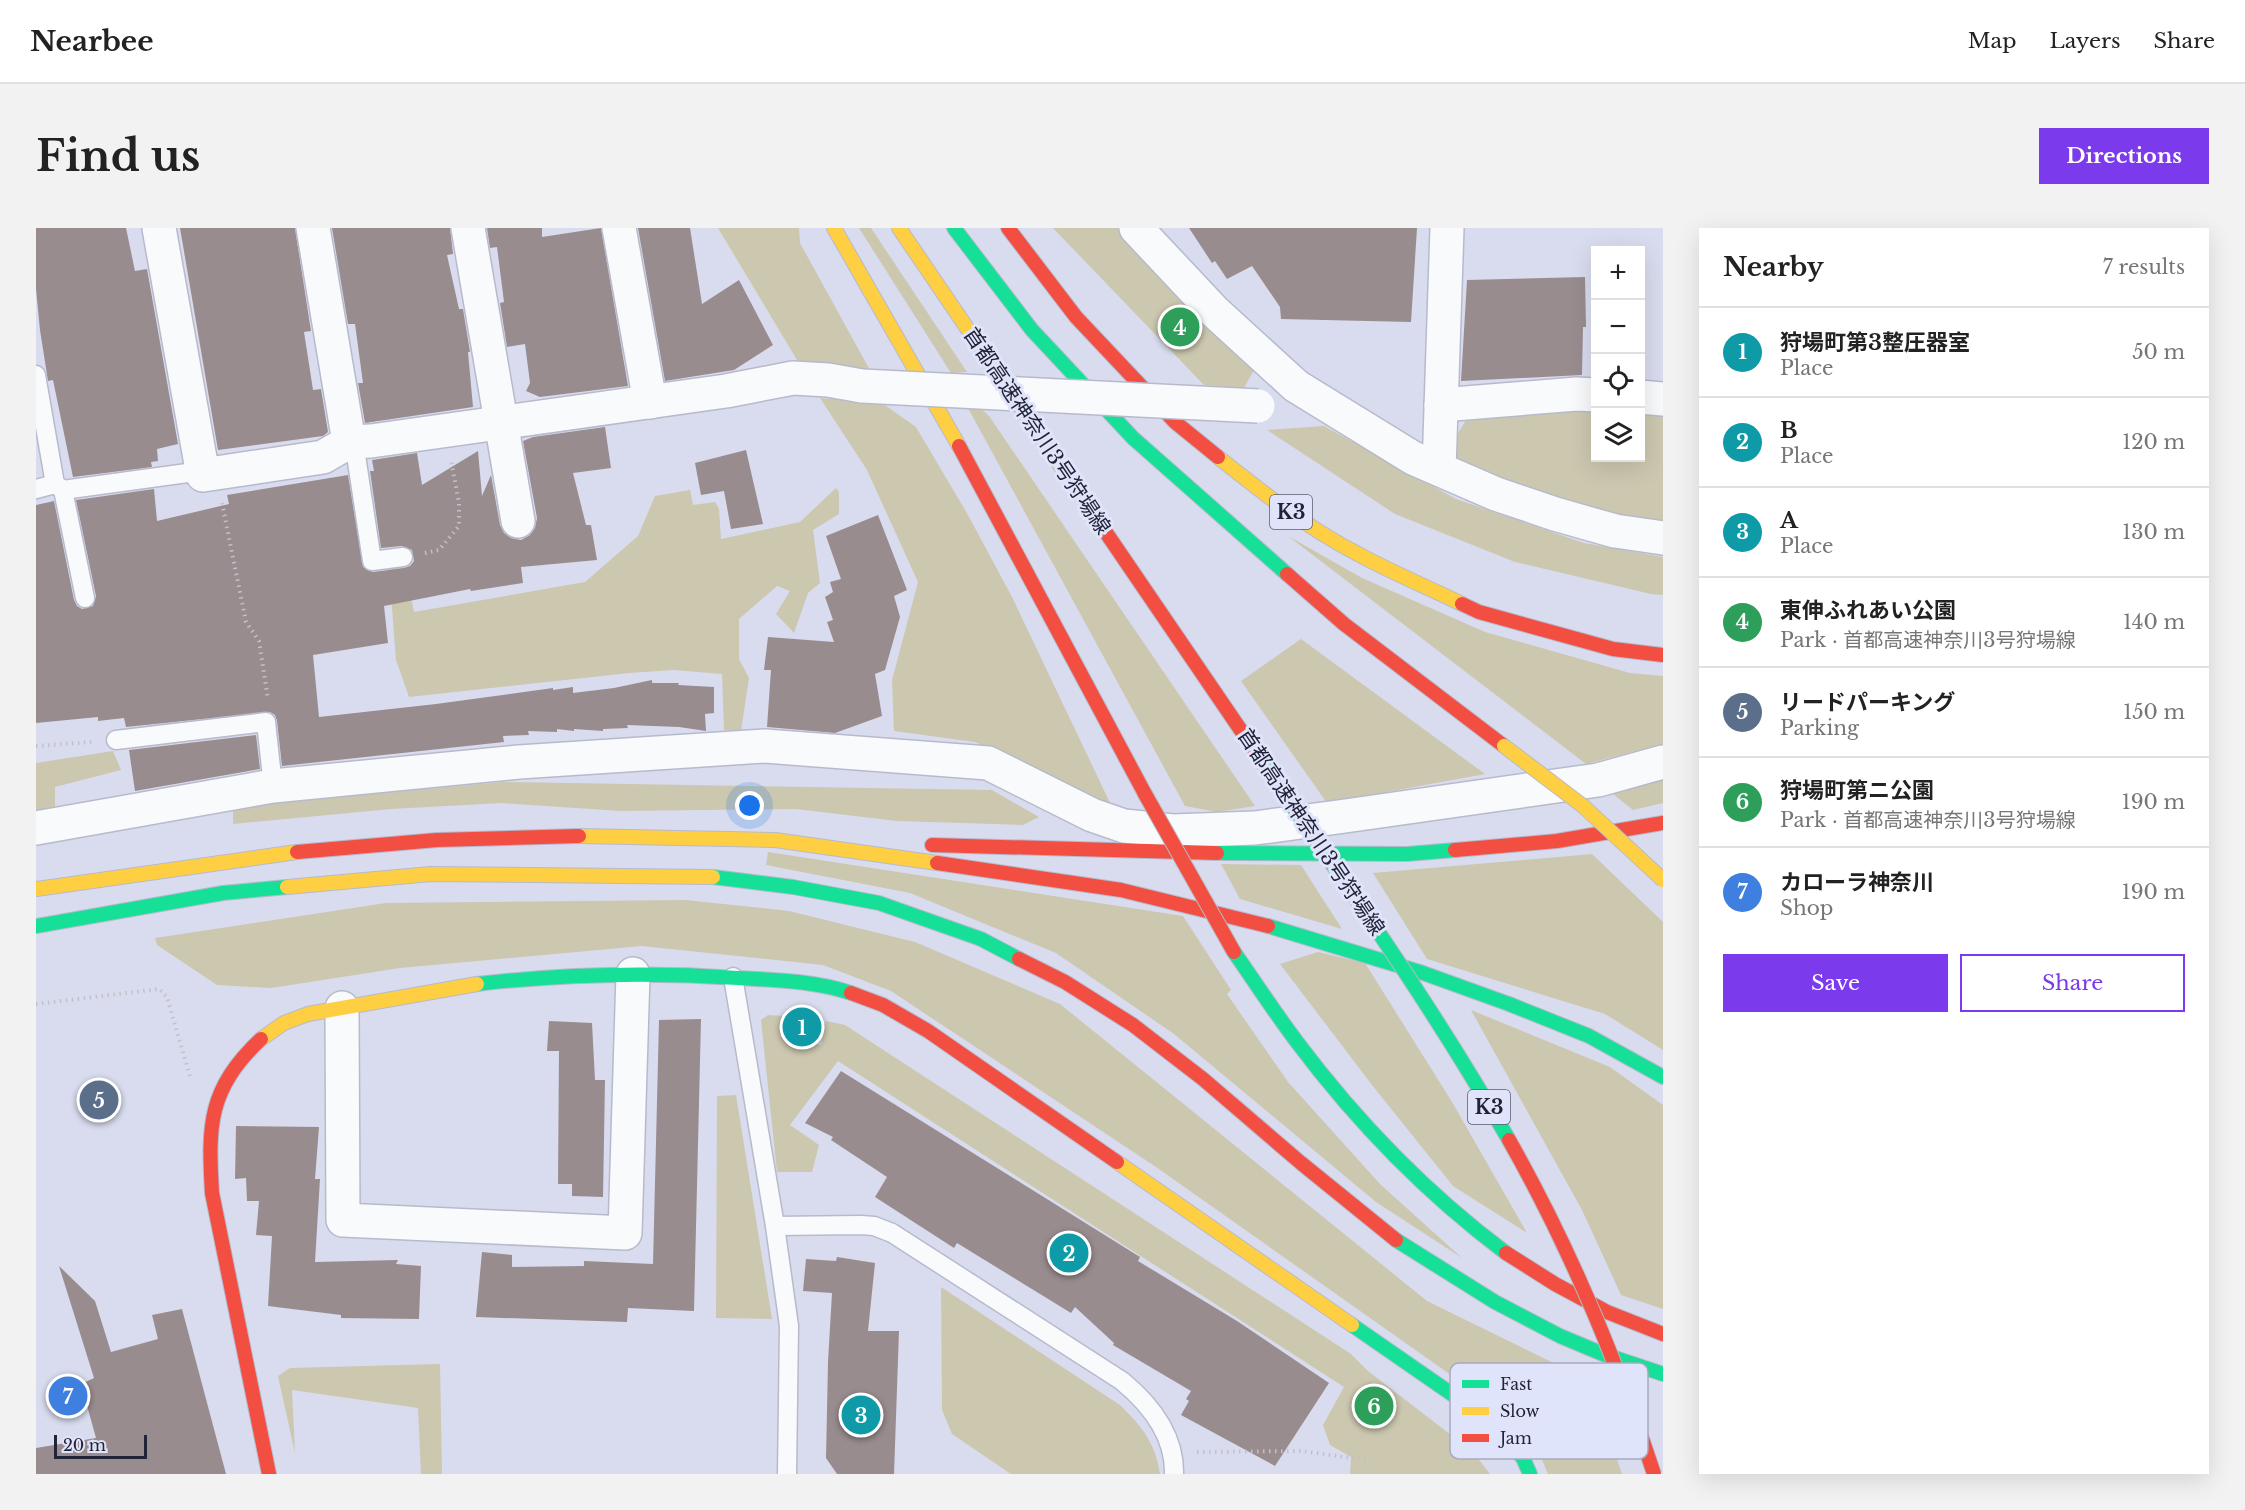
<!DOCTYPE html>
<html lang="en">
<head>
<meta charset="utf-8">
<style>
  body { margin:0; font-family:"Libre Baskerville","Noto Sans JP",serif; background:#f2f2f2; color:#222 }
  .controls { position:absolute; right:18px; top:18px; display:grid; overflow:hidden; border-radius:0px; box-shadow:0 6px 24px #0002 }
  .controls button { width:54px; height:54px; display:grid; place-items:center; padding:0; border:0; border-bottom:2px solid #e0e0e0; background:#fff; color:#222; font:30px sans-serif }
  .scale { position:absolute; left:18px; bottom:15px; width:93px; box-sizing:border-box; padding-left:6px; border:3px solid #212338; border-top:0; font-size:16px; line-height:21px; white-space:nowrap; color:#212338; -webkit-text-stroke:4px #e0e4fa; paint-order:stroke }
  .you { position:absolute; left:714px; top:578px; width:21px; height:21px; margin:-15px; border:4px solid #fff; border-radius:50%; background:#1a73e8; box-shadow:0 0 0 9px #1a73e833 }
  .badge { display:grid; place-items:center; width:39px; height:39px; border-radius:50%; background:#7c3aed; color:#fff; font-size:20px; font-weight:700 }
  .pin { position:absolute; translate:-50% -50%; border:3px solid #fff; box-shadow:0 2px 6px #0006 }
  .list { margin:0; padding:0; list-style:none }
  h2 { display:flex; justify-content:space-between; align-items:center; height:78px; margin:0; padding:0 24px; font-size:26px }
  h2 small { font-size:20px; font-weight:400; color:#767676 }
  .list li { display:grid; grid-template-columns:39px 1fr auto; gap:18px; align-items:center; box-sizing:border-box; height:90px; padding:0 24px; border-top:2px solid #e0e0e0 }
  .list b { display:block; font-size:22px; white-space:nowrap }
  .list p { margin:0; font-size:20px; white-space:nowrap; color:#767676 }
  .list em { font-size:20px; font-style:normal; color:#767676 }
  .actions { display:flex; gap:12px; padding:18px 24px }
  .actions a { flex:1; padding:14px 0; border:2px solid #7c3aed; border-radius:0px; text-align:center; font-size:21px; color:#7c3aed }
  .actions .main { background:#7c3aed; color:#fff }
  .icon { flex:none; width:33px; height:33px; fill:none; stroke:currentColor; stroke-width:2; stroke-linecap:round; stroke-linejoin:round }
  .map { position:relative; flex:none; width:1627px; height:1246px; overflow:hidden; border-radius:0px }
  header { display:flex; align-items:center; gap:36px; box-sizing:border-box; height:84px; padding:0 30px; background:#fff; border-bottom:2px solid #e0e0e0 }
  header strong { font-size:28px }
  nav { display:flex; gap:33px; margin-inline-start:auto; font-size:21px }
  .intro { display:flex; align-items:center; justify-content:space-between; box-sizing:border-box; height:144px; padding:0 36px }
  h1 { margin:0; font-size:42px }
  .button { padding:15px 27px; border-radius:0px; background:#7c3aed; color:#fff; font-size:21px; font-weight:700 }
  main { display:flex; gap:36px; padding:0 36px }
  aside { flex:1; background:#fff; border-radius:0px; box-shadow:0 6px 24px #0002 }
  .map>svg:first-child { display:block }
  .green { fill:#ccc7af }
  .building { fill:#998c8f }
  .lines { fill:none; stroke-linecap:round; stroke-linejoin:round }
  .lane-casing { stroke:#b7bacc; stroke-width:21 }
  .street-casing { stroke:#b7bacc; stroke-width:36 }
  .fast-casing { stroke:#b7bacc; stroke-width:16 }
  .slow-casing { stroke:#b7bacc; stroke-width:16 }
  .jam-casing { stroke:#b7bacc; stroke-width:16 }
  .path { stroke:#c1c1c9; stroke-width:4; stroke-dasharray:1.5 4.5; stroke-linecap:butt }
  .lane { stroke:#f9fafc; stroke-width:18 }
  .street { stroke:#f9fafc; stroke-width:33 }
  .fast { stroke:#16e098; stroke-width:14 }
  .slow { stroke:#ffcf43; stroke-width:14 }
  .jam { stroke:#f24e42; stroke-width:14 }
  .street-bridge-casing { stroke:#b7bacc; stroke-width:36; stroke-linecap:butt }
  .fast-bridge-casing { stroke:#b9bac5; stroke-width:16; stroke-linecap:butt }
  .slow-bridge-casing { stroke:#b9bac5; stroke-width:16; stroke-linecap:butt }
  .jam-bridge-casing { stroke:#b9bac5; stroke-width:16; stroke-linecap:butt }
  .street-bridge { stroke:#f9fafc; stroke-width:33 }
  .fast-bridge { stroke:#16e098; stroke-width:14 }
  .slow-bridge { stroke:#ffcf43; stroke-width:14 }
  .jam-bridge { stroke:#f24e42; stroke-width:14 }
  .labels { text-anchor:middle; stroke-width:6; stroke-linejoin:round; paint-order:stroke }
  .shield { fill:#e0e4fa; stroke:#5a5d72; stroke-width:1.5 }
  .shield-label { font-size:20px; font-weight:bold; fill:#212338 }
  .street-label { font-size:21px; fill:#212338; stroke:#e0e4fa }
  .key { fill:#e0e4fa; stroke:#a7aac0; stroke-width:1.5 }
  .key-label { font-size:16px; fill:#212338 }
</style>
</head>
<body>
<header>
<strong>Nearbee</strong>
<nav><a>Map</a><a>Layers</a><a>Share</a></nav>
</header>
<div class="intro"><h1>Find us</h1><a class="button">Directions</a></div>
<main>
<div class="map">
<svg width="1627" height="1246" viewBox="0 0 1627 1246">
  <rect width="100%" height="100%" fill="#d9dcee"/>
  <g class="green">
    <polygon points="682,0 763,0 764,15 835,144 764,137"/>
    <polygon points="823,0 835,0 931,144 915,145"/>
    <polygon points="1017,0 1088,0 1219,140 1208,160 1168,157"/>
    <polygon points="784,170 846,175 880,199 932,287 976,369 1075,577 939,514 858,503 856,452 882,354 831,242"/>
    <polygon points="1559,177 1560,230 1604,230 1605,178 1627,179 1627,301 1578,294 1419,233 1421,207 1436,182"/>
    <polygon points="942,178 953,188 1219,578 1181,584 1149,578 932,180"/>
    <polygon points="1288,198 1420,271 1548,315 1627,329 1627,367 1615,366 1479,334 1359,286 1231,202"/>
    <polygon points="800,260 803,264 803,286 777,302 784,355 772,365 758,405 740,386 754,363 741,358 703,391 703,431 713,450 705,503 688,502 686,446 638,442 593,445 373,469 360,432 353,341 368,337 378,384 549,354 602,308 619,268 654,262 657,277 679,274 683,281 685,311 764,294"/>
    <polygon points="1252,308 1326,350 1449,404 1594,445 1627,448 1627,516 1550,536"/>
    <polygon points="1265,411 1449,546 1291,575 1205,453"/>
    <polygon points="77,523 85,542 19,559 19,583 0,587 0,535"/>
    <polygon points="1627,546 1627,575 1597,582 1572,562"/>
    <polygon points="467,554 956,562 1003,589 987,597 861,593 760,581 585,583 466,575 355,581 197,596 197,578"/>
    <polygon points="732,624 1147,688 1195,762 1191,766 1252,854 1344,956 1426,1030 1340,974 1138,806 1020,725 874,665 730,637"/>
    <polygon points="1556,626 1627,694 1627,822 1569,786 1391,731 1337,645"/>
    <polygon points="1185,636 1265,637 1306,701 1204,671"/>
    <polygon points="650,672 753,683 879,714 1024,776 1391,1073 1554,1153 1586,1246 1512,1246 1505,1229 1456,1176 1120,939 855,763 787,737 606,718 364,740 235,760 181,757 121,717 119,710 350,675"/>
    <polygon points="1282,724 1329,735 1416,874 1491,1005 1417,958 1336,857 1244,736"/>
    <polygon points="1435,782 1574,839 1627,877 1627,1081 1585,1067 1546,982"/>
    <polygon points="732,787 750,788 747,811 785,817 790,793 809,797 1315,1126 1332,1143 1437,1224 1454,1246 1314,1246 1315,1229 1294,1217 1287,1197 1308,1159 802,833 754,897 783,917 776,944 741,944 725,792"/>
    <polygon points="700,867 736,1091 680,1090 681,868"/>
    <path d="M 905,1059 L 1084,1177 C 1106,1199 1119,1214 1124,1246 L 975,1246 L 916,1206 L 906,1182 Z"/>
    <polygon points="404,1136 406,1246 385,1246 382,1180 256,1162 259,1225 242,1148 254,1140"/>
  </g>
  <g class="building">
    <polygon points="0,0 90,0 99,43 111,41 142,216 121,221 122,233 115,234 116,239 37,249 17,152 12,153 4,102 0,61"/>
    <polygon points="144,0 259,0 275,103 268,104 277,162 285,161 292,204 287,208 182,222"/>
    <polygon points="296,0 414,0 417,26 411,27 423,81 427,81 434,124 432,124 437,179 329,195 322,155 327,155 319,96 312,96"/>
    <polygon points="451,0 506,0 506,9 565,0 592,158 504,169 490,163 494,155 489,116 471,119 464,75 468,74 461,19 454,20"/>
    <polygon points="602,0 654,0 666,76 703,52 737,117 698,142 629,153"/>
    <polygon points="1153,0 1381,0 1375,94 1245,91 1244,79 1216,38 1191,51 1179,33 1176,35"/>
    <polygon points="1549,49 1550,99 1547,99 1546,147 1425,153 1431,52"/>
    <polygon points="569,199 575,240 537,245 550,297 555,297 561,332 485,339 487,355 435,363 434,361 348,378 352,415 277,427 283,489 400,476 517,460 517,462 537,459 537,465 578,460 616,452 616,455 643,455 642,457 678,459 678,485 669,486 670,503 643,499 591,497 592,500 567,501 567,503 538,501 538,503 521,501 521,504 492,503 493,507 467,508 468,514 246,538 241,493 239,487 234,484 90,499 88,490 62,493 62,489 0,495 0,277 18,273 38,372 41,378 46,381 57,378 60,368 40,272 118,261 121,293 193,276 191,267 312,247 327,339 337,344 368,340 374,338 378,333 376,322 366,318 345,320 334,243 338,243 336,232 381,225 386,257 442,223 446,268 455,247 464,297 468,305 475,310 485,312 494,307 499,300 501,290 487,213 497,209"/>
    <polygon points="710,222 727,296 695,301 688,263 665,267 659,235"/>
    <polygon points="842,287 871,362 858,368 864,389 849,442 839,446 846,488 799,505 731,499 735,442 728,442 732,409 798,414 791,394 797,392 789,369 797,364 794,354 805,351 790,308"/>
    <polygon points="220,507 224,541 99,563 93,522"/>
    <polygon points="665,791 658,1083 592,1080 591,1094 440,1089 446,1024 476,1027 476,1039 548,1038 548,1033 617,1036 623,792"/>
    <polygon points="513,793 556,795 559,852 569,852 567,969 536,968 536,956 522,956 523,823 511,823"/>
    <polygon points="805,843 1104,1029 1102,1033 1201,1093 1293,1155 1239,1238 1145,1187 1153,1173 1150,1171 1155,1163 1077,1117 1078,1115 1039,1079 1035,1085 921,1015 918,1020 839,969 851,949 795,912 797,909 769,895"/>
    <polygon points="200,898 283,899 279,951 284,951 279,1034 362,1032 360,1036 385,1038 383,1091 305,1090 305,1087 232,1078 236,1008 220,1007 223,973 211,973 210,950 199,951"/>
    <polygon points="801,1029 839,1035 832,1103 863,1103 858,1246 801,1246 790,1230 792,1134 796,1065 767,1063 770,1031 800,1033"/>
    <polygon points="23,1038 59,1073 75,1124 122,1111 116,1087 146,1081 190,1246 0,1246 0,1220 60,1210 45,1156 58,1150"/>
  </g>
  <g class="lines">
    <g class="lane-casing">
      <g id="lane">
        <polyline points="0,147 19,256 27,262 49,370"/>
        <polyline points="318,214 336,333 367,329"/>
        <polyline points="0,261 19,256"/>
        <polyline points="27,262 166,243"/>
        <polyline points="80,512 230,494 237,558"/>
        <polyline points="697,749 739,998 753,1098 751,1246"/>
        <path d="M 739,998 L 825,997 L 838,998 L 856,1005 L 1086,1153 C 1115,1177 1139,1207 1138,1246"/>
      </g>
    </g>
    <g class="street-casing">
      <g id="street">
        <polyline points="123,0 167,247 287,229 313,214 335,213 690,163 757,150 792,152 826,158"/>
        <polyline points="277,0 313,214"/>
        <polyline points="432,0 482,293"/>
        <polyline points="583,0 614,174"/>
        <polyline points="1100,0 1179,84 1260,158 1377,230 1460,266 1519,286 1579,303 1627,310"/>
        <polyline points="1604,169 1627,171"/>
        <polyline points="1405,177 1541,166 1560,167"/>
        <polyline points="1403,241 1411,0"/>
        <polyline points="0,600 237,558 483,534 729,518 952,535 1056,587 1088,598 1137,603 1219,600 1302,589 1562,552 1627,534"/>
        <polyline points="306,780 307,992 589,1005 597,746"/>
      </g>
    </g>
    <g class="fast-casing">
      <g id="fast">
        <polyline points="918,0 996,102 1097,210 1251,346"/>
        <polyline points="1181,625 1371,626 1419,622"/>
        <polyline points="677,649 757,659 843,675 945,711 983,731"/>
        <polyline points="0,698 187,665 251,659"/>
        <polyline points="1232,698 1387,745 1473,776 1553,808 1627,849"/>
        <path d="M 1198,724 C 1219,754 1239,785 1261,814 C 1321,894 1390,965 1470,1025"/>
        <path d="M 441,756 C 528,746 615,744 702,750 C 740,752 779,753 815,765"/>
        <polyline points="1360,1012 1459,1074 1524,1108 1567,1126 1627,1146"/>
        <polyline points="1316,1097 1446,1187 1487,1230 1494,1246"/>
      </g>
    </g>
    <g class="slow-casing">
      <g id="slow">
        <polyline points="798,0 923,218"/>
        <polyline points="863,0 1056,284"/>
        <path d="M 1182,229 C 1226,264 1271,300 1322,326 C 1355,344 1391,359 1426,376"/>
        <polyline points="543,608 739,612 901,635"/>
        <polyline points="251,659 395,646 677,649"/>
        <polyline points="0,661 261,624"/>
        <polyline points="225,811 248,795 272,786 441,756"/>
        <polyline points="1081,934 1316,1097"/>
      </g>
    </g>
    <g class="jam-casing">
      <g id="jam">
        <polyline points="972,0 1040,89 1139,194 1182,229"/>
        <polyline points="923,218 1109,566"/>
        <polyline points="1056,284 1232,542"/>
        <polyline points="1251,346 1308,396 1468,518"/>
        <polyline points="1426,376 1443,384 1577,421 1627,427"/>
        <polyline points="896,617 1181,625"/>
        <polyline points="1419,622 1521,613 1627,595"/>
        <polyline points="261,624 401,612 543,608"/>
        <polyline points="901,635 1085,662 1232,698"/>
        <polyline points="983,731 1029,754 1097,797 1167,851 1265,935 1360,1012"/>
        <polyline points="815,765 847,777 892,803 1081,934"/>
        <path d="M 225,811 C 172,861 172,897 176,965 L 233,1246"/>
        <polyline points="1470,1025 1519,1056 1571,1084 1627,1106"/>
      </g>
    </g>
    <g class="path">
      <polyline points="186,275 210,394 223,413 232,471"/>
      <polyline points="389,325 403,322 423,298 423,275 415,232"/>
      <polyline points="0,518 56,514"/>
      <polyline points="0,776 123,761 131,769 155,852"/>
      <polyline points="1161,1224 1266,1223 1330,1232"/>
    </g>
    <use href="#lane" class="lane"/>
    <use href="#street" class="street"/>
    <use href="#fast" class="fast"/>
    <use href="#slow" class="slow"/>
    <use href="#jam" class="jam"/>
    <g class="street-bridge-casing">
      <polyline id="street-bridge" points="826,158 1222,178"/>
    </g>
    <g class="fast-bridge-casing">
      <path id="fast-bridge" d="M 1232,542 C 1315,664 1400,784 1473,912"/>
    </g>
    <g class="slow-bridge-casing">
      <polyline id="slow-bridge" points="1468,518 1547,578 1627,652"/>
    </g>
    <g class="jam-bridge-casing">
      <g id="jam-bridge">
        <polyline points="1109,566 1198,724"/>
        <path d="M 1473,912 C 1533,1018 1580,1130 1618,1246"/>
      </g>
    </g>
    <use href="#street-bridge" class="street-bridge"/>
    <use href="#fast-bridge" class="fast-bridge"/>
    <use href="#slow-bridge" class="slow-bridge"/>
    <use href="#jam-bridge" class="jam-bridge"/>
  </g>
  <g class="labels">
    <g class="shield">
      <rect x="1234" y="267" width="42" height="34" rx="4.5"/>
      <rect x="1432" y="862" width="42" height="34" rx="4.5"/>
    </g>
    <g class="shield-label">
      <text x="1255" y="291">K3</text>
      <text x="1453" y="886">K3</text>
    </g>
    <g class="street-label">
      <text transform="translate(1001 203) rotate(56)" y="7">首都高速神奈川3号狩場線</text>
      <text transform="translate(1275 604) rotate(56)" y="7">首都高速神奈川3号狩場線</text>
    </g>
  </g>
  <rect x="1414" y="1135" width="198" height="96" rx="9" class="key"/>
  <rect x="1426" y="1152" width="27" height="8" fill="#16e098"/>
  <rect x="1426" y="1179" width="27" height="8" fill="#ffcf43"/>
  <rect x="1426" y="1206" width="27" height="8" fill="#f24e42"/>
  <g class="key-label">
    <text x="1464" y="1162">Fast</text>
    <text x="1464" y="1189">Slow</text>
    <text x="1464" y="1216">Jam</text>
  </g>
</svg>
<div class="controls">
<button>+</button>
<button>−</button>
<button><svg class="icon" aria-label="locate" viewBox="0 0 24 24"><circle cx="12" cy="12" r="6"/><path d="M12 2v4M12 18v4M2 12h4M18 12h4"/></svg></button>
<button><svg class="icon" aria-label="layers" viewBox="0 0 24 24"><path d="M12 4l9 5-9 5-9-5zM3 14l9 5 9-5"/></svg></button>
</div>
<div class="scale">20 m</div>
<div class="you"></div>
<div class="pin badge" style="left:766px;top:799px;background:#0f9aa8">1</div>
<div class="pin badge" style="left:1033px;top:1025px;background:#0f9aa8">2</div>
<div class="pin badge" style="left:825px;top:1187px;background:#0f9aa8">3</div>
<div class="pin badge" style="left:1144px;top:99px;background:#2e9e5b">4</div>
<div class="pin badge" style="left:63px;top:872px;background:#5c6f8a">5</div>
<div class="pin badge" style="left:1338px;top:1178px;background:#2e9e5b">6</div>
<div class="pin badge" style="left:32px;top:1168px;background:#3f7fe0">7</div>
</div>
<aside>
<h2>Nearby<small>7 results</small></h2>
<ul class="list">
<li><span class="badge" style="background:#0f9aa8">1</span><div><b>狩場町第3整圧器室</b><p>Place</p></div><em>50 m</em></li>
<li><span class="badge" style="background:#0f9aa8">2</span><div><b>B</b><p>Place</p></div><em>120 m</em></li>
<li><span class="badge" style="background:#0f9aa8">3</span><div><b>A</b><p>Place</p></div><em>130 m</em></li>
<li><span class="badge" style="background:#2e9e5b">4</span><div><b>東伸ふれあい公園</b><p>Park · 首都高速神奈川3号狩場線</p></div><em>140 m</em></li>
<li><span class="badge" style="background:#5c6f8a">5</span><div><b>リードパーキング</b><p>Parking</p></div><em>150 m</em></li>
<li><span class="badge" style="background:#2e9e5b">6</span><div><b>狩場町第ニ公園</b><p>Park · 首都高速神奈川3号狩場線</p></div><em>190 m</em></li>
<li><span class="badge" style="background:#3f7fe0">7</span><div><b>カローラ神奈川</b><p>Shop</p></div><em>190 m</em></li>
</ul>
<div class="actions"><a class="main">Save</a><a>Share</a></div>
</aside>
</main>
</body>
</html>
